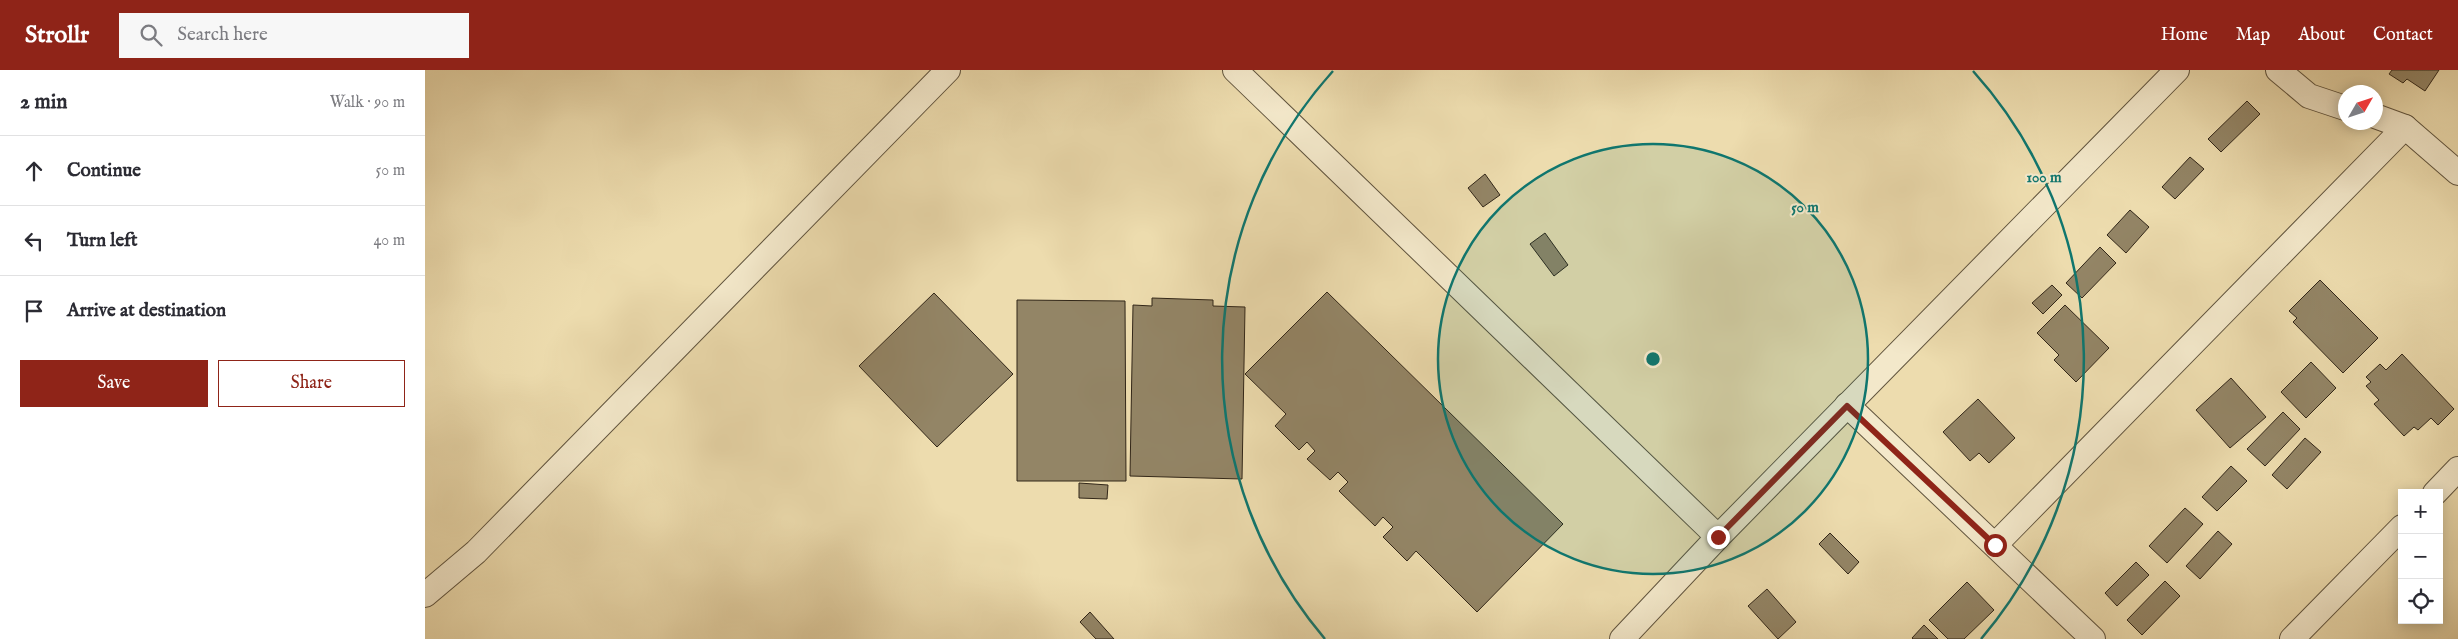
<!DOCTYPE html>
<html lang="en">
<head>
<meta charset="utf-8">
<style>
  body { margin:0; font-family:"IM FELL English",serif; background:#f7f7f7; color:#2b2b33 }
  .controls { position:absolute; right:15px; bottom:15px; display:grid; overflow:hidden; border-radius:0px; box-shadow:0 2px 12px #0003 }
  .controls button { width:45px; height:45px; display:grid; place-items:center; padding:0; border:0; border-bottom:1px solid #e1e1e2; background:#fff; color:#2b2b33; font:25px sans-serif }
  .compass { position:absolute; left:1913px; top:15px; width:45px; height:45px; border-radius:50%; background:#fff; box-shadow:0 2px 12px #0003; rotate:51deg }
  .stop { position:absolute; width:15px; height:15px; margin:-11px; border:4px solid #8f2418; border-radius:50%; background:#fff }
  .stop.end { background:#8f2418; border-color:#fff; box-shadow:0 1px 5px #0008 }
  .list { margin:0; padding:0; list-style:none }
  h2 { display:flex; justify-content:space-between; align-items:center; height:65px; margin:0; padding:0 20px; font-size:21px }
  h2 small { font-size:16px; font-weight:400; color:#7c7c81 }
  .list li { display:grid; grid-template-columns:32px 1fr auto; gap:15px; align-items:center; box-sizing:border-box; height:70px; padding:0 20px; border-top:1px solid #e1e1e2 }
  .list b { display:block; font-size:19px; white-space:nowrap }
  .list em { font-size:16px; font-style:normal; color:#7c7c81 }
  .actions { display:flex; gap:10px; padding:15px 20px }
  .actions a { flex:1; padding:11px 0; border:1px solid #8f2418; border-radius:0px; text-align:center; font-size:18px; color:#8f2418 }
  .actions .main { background:#8f2418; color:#fff }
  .icon { flex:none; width:28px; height:28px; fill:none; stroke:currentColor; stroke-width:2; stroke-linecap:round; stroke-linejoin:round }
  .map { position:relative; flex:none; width:2033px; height:569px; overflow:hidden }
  header { display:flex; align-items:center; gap:30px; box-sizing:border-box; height:70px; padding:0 25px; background:#8f2418; color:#fff }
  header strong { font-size:24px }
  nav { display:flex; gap:28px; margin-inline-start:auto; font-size:18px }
  .search { width:350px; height:45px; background:#f7f7f7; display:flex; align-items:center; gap:12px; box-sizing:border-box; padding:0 18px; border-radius:0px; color:#7c7c81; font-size:19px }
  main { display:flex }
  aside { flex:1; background:#fff }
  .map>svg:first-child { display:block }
  .building { fill:#938566; stroke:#312618 }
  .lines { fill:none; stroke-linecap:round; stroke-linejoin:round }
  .minor-casing { stroke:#60543e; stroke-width:26 }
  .minor { stroke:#f3e8ca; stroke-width:24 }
  .route { stroke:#8f2418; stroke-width:6 }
  .ring { fill:none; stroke:#0f766e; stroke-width:2.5 }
  .centre { fill:#0f766e; stroke:#f3e8ca; stroke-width:2.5 }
  .ring-label { font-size:15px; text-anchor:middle; font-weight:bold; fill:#0f766e; stroke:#f3e8ca; stroke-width:4; stroke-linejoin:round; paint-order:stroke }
</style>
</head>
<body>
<header>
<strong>Strollr</strong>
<div class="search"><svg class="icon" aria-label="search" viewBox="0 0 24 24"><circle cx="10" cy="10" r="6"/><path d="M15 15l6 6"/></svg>Search here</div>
<nav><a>Home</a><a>Map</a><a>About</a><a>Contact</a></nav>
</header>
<main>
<aside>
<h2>2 min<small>Walk · 90 m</small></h2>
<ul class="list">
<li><svg class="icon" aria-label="ahead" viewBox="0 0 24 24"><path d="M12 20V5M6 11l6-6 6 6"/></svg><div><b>Continue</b></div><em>50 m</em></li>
<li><svg class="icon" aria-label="left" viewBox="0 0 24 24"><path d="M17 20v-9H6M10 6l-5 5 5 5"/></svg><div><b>Turn left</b></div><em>40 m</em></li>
<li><svg class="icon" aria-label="arrive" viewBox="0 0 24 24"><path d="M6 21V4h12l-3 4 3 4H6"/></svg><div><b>Arrive at destination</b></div></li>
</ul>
<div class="actions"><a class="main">Save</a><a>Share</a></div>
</aside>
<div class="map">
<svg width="2033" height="569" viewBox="0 0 2033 569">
  <rect width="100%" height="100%" fill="#eddcae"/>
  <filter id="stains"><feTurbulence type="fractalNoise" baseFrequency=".004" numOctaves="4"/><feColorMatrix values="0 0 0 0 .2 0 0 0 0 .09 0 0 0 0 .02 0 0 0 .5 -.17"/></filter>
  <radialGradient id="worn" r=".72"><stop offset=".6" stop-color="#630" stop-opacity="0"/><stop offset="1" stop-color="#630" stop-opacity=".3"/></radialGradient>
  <g class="building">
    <polygon points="1967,0 2014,0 2000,21 1982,9 1978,13 1964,4"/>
    <polygon points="1822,31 1835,44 1796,82 1783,69"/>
    <polygon points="1765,87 1779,99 1750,129 1737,117"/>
    <polygon points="1060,104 1075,125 1058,137 1043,118"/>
    <polygon points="1705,140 1724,157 1701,183 1682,165"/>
    <polygon points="1120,163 1143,195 1129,206 1105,174"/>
    <polygon points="1675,177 1691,193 1657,228 1641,213"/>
    <polygon points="1895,210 1953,268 1918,303 1868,252 1872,248 1864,241"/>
    <polygon points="1627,215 1637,225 1618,244 1607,233"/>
    <polygon points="902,222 1138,454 1052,542 991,481 982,491 958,467 968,457 958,447 950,456 914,421 923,412 913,402 905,410 882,389 890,381 882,372 874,380 850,356 861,344 820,304"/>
    <polygon points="509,223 588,304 512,377 434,296"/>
    <polygon points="727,228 788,230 788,236 820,237 817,409 705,406 708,235 727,236"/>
    <polygon points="592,230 700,231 701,411 592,411"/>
    <polygon points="1640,235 1684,278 1651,312 1629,290 1634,285 1612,263"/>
    <polygon points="1977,284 2029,339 2013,355 2006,348 1993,360 1989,357 1979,366 1949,334 1954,330 1941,316 1946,312 1941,307 1955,294 1961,300"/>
    <polygon points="1886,292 1911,318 1881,348 1856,322"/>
    <polygon points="1806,308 1841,347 1805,378 1771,340"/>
    <polygon points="1553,329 1590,368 1564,393 1554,383 1545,391 1518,362"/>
    <polygon points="1858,342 1875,359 1840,396 1822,379"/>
    <polygon points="1880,368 1896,382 1862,419 1847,405"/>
    <polygon points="1806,396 1822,411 1792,441 1777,427"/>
    <polygon points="654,413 683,415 682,429 654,428"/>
    <polygon points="1760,438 1778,454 1742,493 1724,476"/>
    <polygon points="1793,461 1807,474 1775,509 1761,496"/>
    <polygon points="1405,463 1434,492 1423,504 1394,474"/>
    <polygon points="1711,492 1724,505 1692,536 1680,523"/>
    <polygon points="1740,511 1755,526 1717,565 1702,550"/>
    <polygon points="1542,512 1569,540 1539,569 1523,569 1504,550"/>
    <polygon points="1342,519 1371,552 1353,569 1323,536"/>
    <polygon points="665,542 689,569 671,569 655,552"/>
    <polygon points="1499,555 1513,569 1488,569 1487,568"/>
  </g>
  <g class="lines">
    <g class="minor-casing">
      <g id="minor">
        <polyline points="810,0 1293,467"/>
        <polyline points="1853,0 1884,26 1920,38"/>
        <polyline points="1950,46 1980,57"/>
        <polyline points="1422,335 1668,569"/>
        <polyline points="2010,423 2033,399"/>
        <polyline points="1570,475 1980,57 2033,103"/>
        <polyline points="0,525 51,482 523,0"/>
        <polyline points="1197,569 1293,467 1752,0"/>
        <polyline points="1867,569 1977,457"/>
      </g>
    </g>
    <use href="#minor" class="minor"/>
  </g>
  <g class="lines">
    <polyline class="route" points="1293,467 1422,336 1570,475"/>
  </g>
  <circle cx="1228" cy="289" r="215" fill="#0f766e" fill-opacity=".12"/>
  <g class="ring">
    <circle cx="1228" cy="289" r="215"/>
    <path d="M900 569A431 431 0 0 1 908 1M1548 1A431 431 0 0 1 1556 569"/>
  </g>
  <circle cx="1228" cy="289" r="8" class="centre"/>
  <g class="ring-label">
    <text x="1619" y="112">100 m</text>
    <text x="1380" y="142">50 m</text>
  </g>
  <rect width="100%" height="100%" filter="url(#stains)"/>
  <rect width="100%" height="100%" fill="url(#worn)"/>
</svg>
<div class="controls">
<button>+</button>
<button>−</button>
<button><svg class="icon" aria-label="locate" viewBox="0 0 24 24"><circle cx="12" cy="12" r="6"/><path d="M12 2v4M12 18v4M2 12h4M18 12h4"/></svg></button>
</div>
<svg class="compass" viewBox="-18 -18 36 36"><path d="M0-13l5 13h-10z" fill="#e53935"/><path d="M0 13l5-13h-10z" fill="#7c7c81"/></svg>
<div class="stop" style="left:1570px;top:475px"></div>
<div class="stop end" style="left:1293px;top:467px"></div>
</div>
</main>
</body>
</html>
